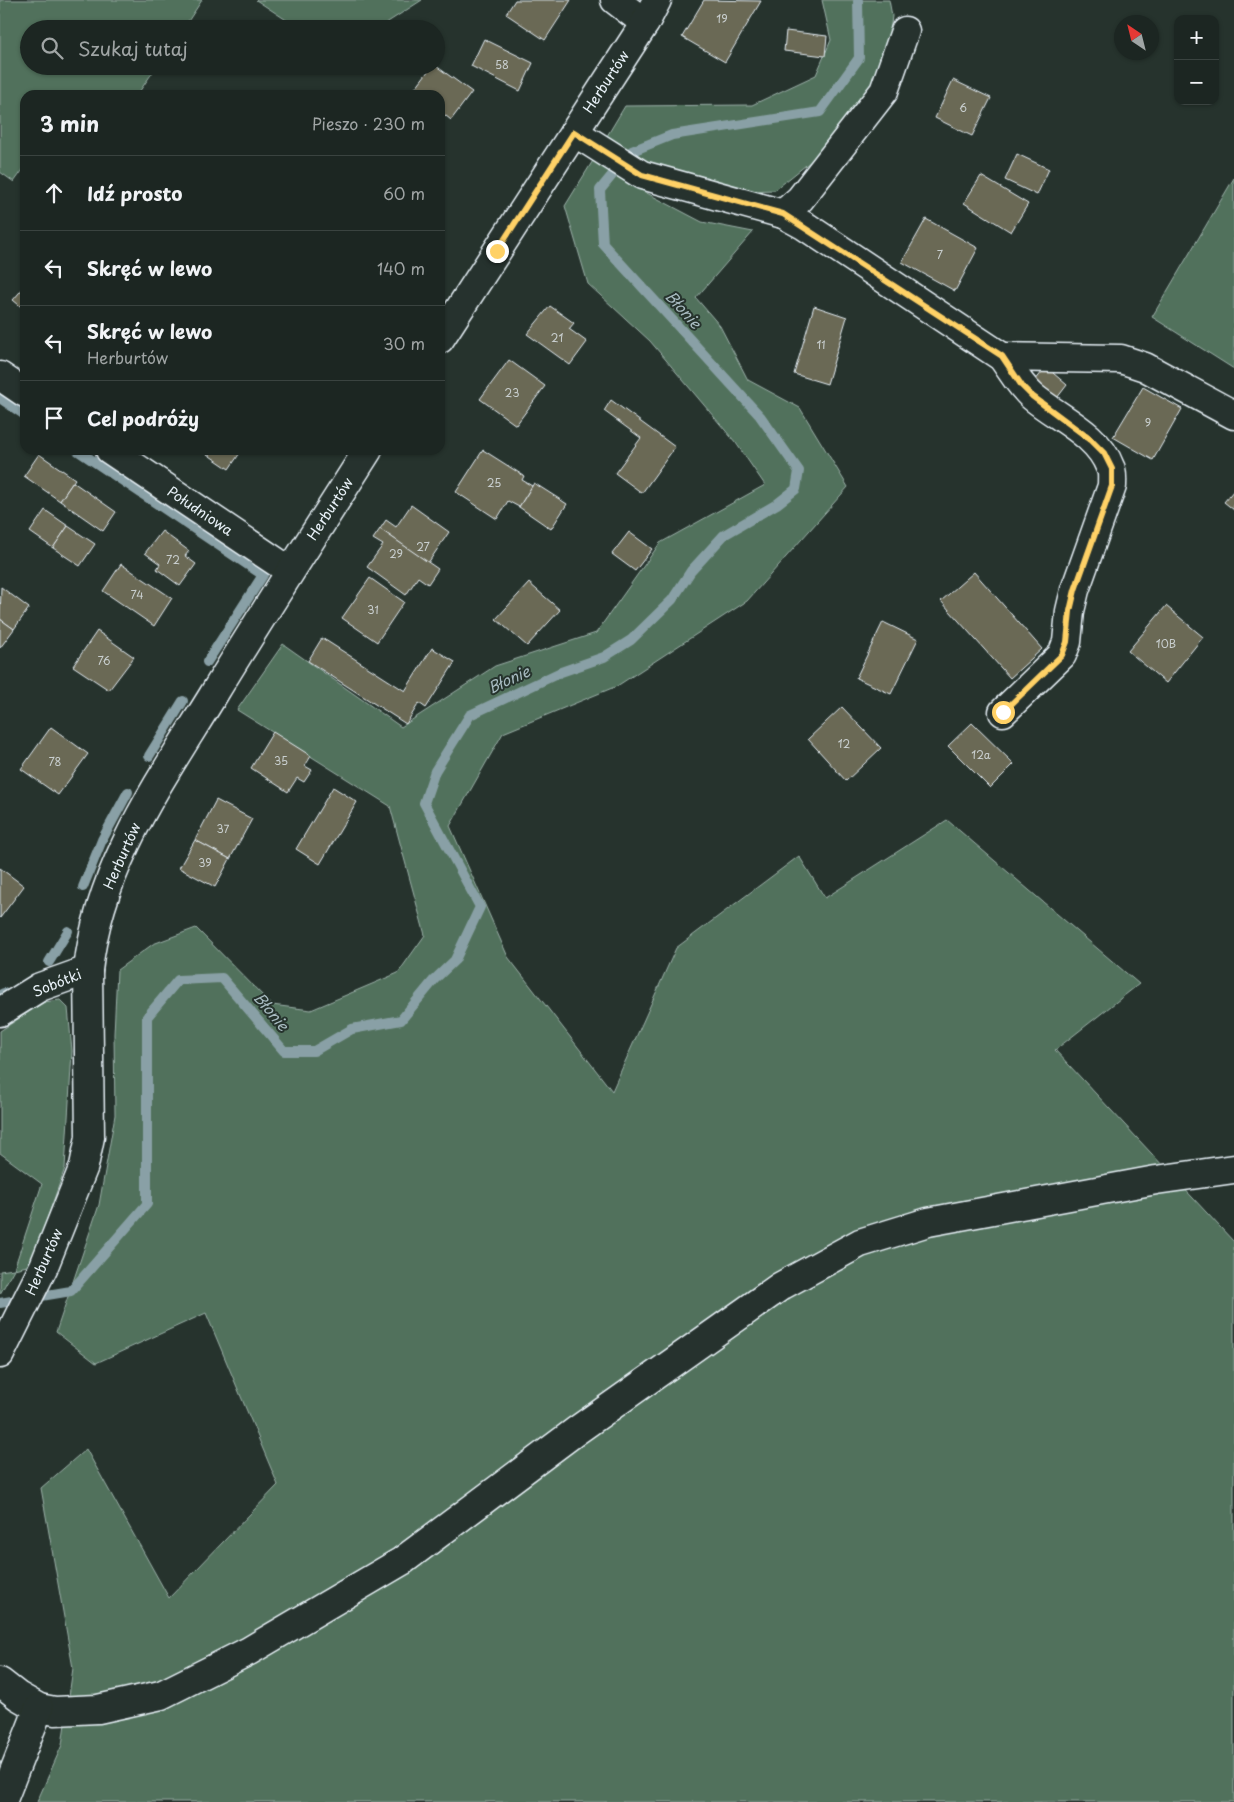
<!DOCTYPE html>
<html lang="pl">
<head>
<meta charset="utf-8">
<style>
  body { margin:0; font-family:"Playpen Sans",sans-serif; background:#29322f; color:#f1f3f6 }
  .controls { position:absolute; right:15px; top:15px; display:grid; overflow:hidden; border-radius:10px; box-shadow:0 1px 4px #0004 }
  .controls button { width:45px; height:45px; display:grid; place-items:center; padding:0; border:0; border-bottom:1px solid #3a4340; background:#1c2622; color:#f1f3f6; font:25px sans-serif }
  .compass { position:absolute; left:1114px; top:15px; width:45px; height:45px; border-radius:50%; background:#1c2622; box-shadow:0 1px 4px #0004; rotate:325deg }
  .stop { position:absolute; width:15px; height:15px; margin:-11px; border:4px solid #ffd166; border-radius:50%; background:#fff }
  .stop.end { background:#ffd166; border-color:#fff; box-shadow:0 1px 5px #0008 }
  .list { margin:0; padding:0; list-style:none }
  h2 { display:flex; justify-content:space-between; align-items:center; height:65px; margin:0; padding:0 20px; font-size:21px }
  h2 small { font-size:16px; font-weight:400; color:#a0a5a5 }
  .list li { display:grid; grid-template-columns:32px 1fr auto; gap:15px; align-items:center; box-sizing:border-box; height:75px; padding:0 20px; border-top:1px solid #3a4340 }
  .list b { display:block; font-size:19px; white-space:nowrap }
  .list p { margin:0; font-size:16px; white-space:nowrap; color:#a0a5a5 }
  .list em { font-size:16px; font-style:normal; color:#a0a5a5 }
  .icon { flex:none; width:28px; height:28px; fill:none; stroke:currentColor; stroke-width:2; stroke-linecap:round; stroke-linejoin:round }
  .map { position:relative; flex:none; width:1234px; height:1802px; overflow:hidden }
  .search { position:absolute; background:#1c2622; box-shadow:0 1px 4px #0004; left:20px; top:20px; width:425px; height:55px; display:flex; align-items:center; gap:12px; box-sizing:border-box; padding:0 18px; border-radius:28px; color:#a0a5a5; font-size:19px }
  .panel { position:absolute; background:#1c2622; box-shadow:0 1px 4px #0004; left:20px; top:90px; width:425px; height:365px; border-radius:15px }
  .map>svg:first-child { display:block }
  .green { fill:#51715b; stroke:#9cb1aa }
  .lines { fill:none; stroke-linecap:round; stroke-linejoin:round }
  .stream { stroke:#89a0a6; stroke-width:10 }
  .building { fill:#6b6955; stroke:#e8f1f8 }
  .minor-casing { stroke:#e8f1f8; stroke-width:31 }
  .minor { stroke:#26332d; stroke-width:28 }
  .route { stroke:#ffd166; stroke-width:6 }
  .labels { text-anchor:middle; stroke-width:4; stroke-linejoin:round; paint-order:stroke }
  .number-label { font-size:11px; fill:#c9cfcf }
  .street-label { font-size:14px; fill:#e8f1f8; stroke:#26332d }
  .water-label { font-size:15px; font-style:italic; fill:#a8bbc1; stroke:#26332d }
</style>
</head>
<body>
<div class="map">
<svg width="1234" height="1802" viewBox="0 0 1234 1802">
  <rect width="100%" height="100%" fill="#26332d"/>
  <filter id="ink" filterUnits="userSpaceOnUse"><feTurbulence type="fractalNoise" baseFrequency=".02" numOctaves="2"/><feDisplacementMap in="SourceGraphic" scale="10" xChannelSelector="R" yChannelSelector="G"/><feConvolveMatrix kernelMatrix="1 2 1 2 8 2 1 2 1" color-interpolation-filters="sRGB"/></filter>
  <g filter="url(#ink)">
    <g class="green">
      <polygon points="0,0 202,0 183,29 29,29 29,66 157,66 137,95 25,95 25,167 14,182 0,172"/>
      <polygon points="256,0 422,0 377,29 300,29"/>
      <polygon points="822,0 889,0 892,16 887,55 864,104 821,153 775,190 742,191 654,169 607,136 625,106 752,105 816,75 831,40"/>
      <polygon points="594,159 643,191 702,222 753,232 696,298 720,326 748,380 800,408 848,487 747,601 617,686 503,733 450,826 508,957 612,1091 676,948 799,856 825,898 947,820 1139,984 1055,1050 1234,1242 1234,1802 37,1802 62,1745 73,1668 41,1488 86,1449 169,1598 278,1485 206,1313 96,1363 56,1332 99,1205 115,1115 114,1034 117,970 153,944 196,928 272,1005 311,1010 398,973 425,935 390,806 237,710 283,644 401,727 495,666 596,633 660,543 765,485 736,443 650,341 588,284 565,206"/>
      <polygon points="1234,178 1234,369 1152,317"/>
      <polygon points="60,1000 68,1008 72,1051 65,1168 34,1256 27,1266 14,1269 0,1294 0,1271 14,1269 42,1184 0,1153 0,1031 44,1002"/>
    </g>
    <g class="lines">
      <g class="stream">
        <polyline points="0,398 25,415"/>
        <polyline points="77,450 263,575 207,662"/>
        <polyline points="149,756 183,701"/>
        <polyline points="83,887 102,840 128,792"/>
        <polyline points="49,962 68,931"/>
        <polyline points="0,995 4,993"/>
        <polyline points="0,1303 71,1291 147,1204 147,1017 178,980 222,978 284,1051 314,1051 352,1029 401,1020 434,980 455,960 480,907 424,803 435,771 470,715 561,672 604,657 631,640 672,600 691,571 724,535 777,504 796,489 799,471 760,416 603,244 600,190 632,151 672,135 820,112 859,58 858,0"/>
      </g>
    </g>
    <g class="building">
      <polygon points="515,0 571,0 545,40 506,14"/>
      <polygon points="704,0 761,1 725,62 682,37"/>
      <polygon points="786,31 827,36 825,56 784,51"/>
      <polygon points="484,39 533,63 520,91 471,66"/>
      <polygon points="432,66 436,66 472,92 451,120 440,111 440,95 418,95 413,91"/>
      <polygon points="953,80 991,98 972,136 935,118"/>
      <polygon points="1017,154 1049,169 1037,195 1005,180"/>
      <polygon points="981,176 1028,204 1011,232 964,203"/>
      <polygon points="926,219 978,248 955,291 902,262"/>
      <polygon points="25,286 25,310 13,300"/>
      <polygon points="550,306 574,323 569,329 587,342 570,365 527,334"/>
      <polygon points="814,306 847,317 827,384 794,374"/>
      <polygon points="509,360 545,386 516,425 480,399"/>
      <polygon points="1046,367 1067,385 1057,398 1035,381"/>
      <polygon points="1143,387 1182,409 1153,460 1113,437"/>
      <polygon points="611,400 675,447 642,493 615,473 641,438 604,411"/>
      <polygon points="201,450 242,450 229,469"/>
      <polygon points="483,450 524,476 522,480 532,486 519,507 508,501 497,519 456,492"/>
      <polygon points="39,454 75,479 60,501 24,476"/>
      <polygon points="73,482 116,512 103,531 60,501"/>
      <polygon points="534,483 567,504 551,529 519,507"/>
      <polygon points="1234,490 1234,510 1224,502"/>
      <polygon points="411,505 449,532 428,563 380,529 386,520 396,527"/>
      <polygon points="45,510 68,526 53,548 30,532"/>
      <polygon points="68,526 95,544 80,566 53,548"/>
      <polygon points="380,529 438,569 428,584 418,577 406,595 367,567 383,545 373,539"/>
      <polygon points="162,531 189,551 185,556 196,564 180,586 157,569 160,564 145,553"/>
      <polygon points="629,532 652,549 635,571 612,554"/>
      <polygon points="121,564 172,598 154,626 103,591"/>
      <polygon points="974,572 1042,649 1010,678 941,601"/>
      <polygon points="370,578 404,602 377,642 342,618"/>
      <polygon points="529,583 560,610 527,646 496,619"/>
      <polygon points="1,587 29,608 14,629 0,619"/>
      <polygon points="1166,606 1203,637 1166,683 1128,651"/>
      <polygon points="0,619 14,629 0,648"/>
      <polygon points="883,622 918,639 891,694 856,678"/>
      <polygon points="97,631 134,657 109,690 73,666"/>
      <polygon points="322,638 405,691 432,648 455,662 426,708 419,703 406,724 308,661"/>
      <polygon points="842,707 881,748 846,781 808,739"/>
      <polygon points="972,723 1014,764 990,788 948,746"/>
      <polygon points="51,727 88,754 58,795 21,769"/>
      <polygon points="273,732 311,756 305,766 312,770 304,782 297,778 288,792 251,768"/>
      <polygon points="333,787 357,802 320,864 296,849"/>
      <polygon points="216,800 252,819 230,859 195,840"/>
      <polygon points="195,840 230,859 215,887 179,868"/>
      <polygon points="0,868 24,886 0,918"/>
    </g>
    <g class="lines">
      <g class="minor-casing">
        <g id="minor">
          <polyline points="615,0 645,23"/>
          <path d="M 574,132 L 642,175 L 783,214 L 805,226 L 1002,357 C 1012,371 1020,386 1033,397 C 1058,418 1098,434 1110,467 C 1113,472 1112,480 1112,486 L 1075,590 L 1070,611 L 1067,642 L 1062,655 L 1003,712"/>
          <polyline points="783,214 800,199 884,91 905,31"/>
          <polyline points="440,339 645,23 657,0"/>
          <polyline points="1002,357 1121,359 1145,367 1234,415"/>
          <polyline points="0,376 25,393"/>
          <polyline points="110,450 290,571"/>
          <polyline points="0,1012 40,987 88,970"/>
          <path d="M 0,1354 L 44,1266 L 84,1166 L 90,1137 L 88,970 C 99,867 159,783 212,697 C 263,613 316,532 368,450"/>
          <polyline points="0,1682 18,1696 39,1708 55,1711 98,1709 161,1695 249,1651 402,1561 576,1431 781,1286 860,1243 928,1222 1156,1180 1234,1169"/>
          <polyline points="2,1802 39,1708"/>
        </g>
      </g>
      <use href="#minor" class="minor"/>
    </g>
  </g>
  <g class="lines" filter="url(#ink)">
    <polyline class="route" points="497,251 574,132 642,175 783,214 1002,356 1022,386 1032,396 1091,440 1104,453 1112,469 1112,486 1075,590 1070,611 1067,642 1062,655 1003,712"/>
  </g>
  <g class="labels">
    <g class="number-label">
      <text x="722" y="23">19</text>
      <text x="502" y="69">58</text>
      <text x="963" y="112">6</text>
      <text x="940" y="259">7</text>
      <text x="557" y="342">21</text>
      <text x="821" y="349">11</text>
      <text x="512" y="397">23</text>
      <text x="1148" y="427">9</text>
      <text x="494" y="487">25</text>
      <text x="423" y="551">27</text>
      <text x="396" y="558">29</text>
      <text x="173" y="564">72</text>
      <text x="137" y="599">74</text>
      <text x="373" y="614">31</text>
      <text x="1166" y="648">10B</text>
      <text x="104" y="665">76</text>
      <text x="844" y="748">12</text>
      <text x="981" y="759">12a</text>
      <text x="281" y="765">35</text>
      <text x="55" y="766">78</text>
      <text x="223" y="833">37</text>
      <text x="205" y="867">39</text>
    </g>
    <g class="street-label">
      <text transform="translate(606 82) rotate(-57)" y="5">Herburtów</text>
      <text transform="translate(330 509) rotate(-57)" y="5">Herburtów</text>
      <text transform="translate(200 511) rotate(34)" y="5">Południowa</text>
      <text transform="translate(122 856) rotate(-66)" y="5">Herburtów</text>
      <text transform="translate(57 983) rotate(-22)" y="5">Sobótki</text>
      <text transform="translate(44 1262) rotate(-66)" y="5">Herburtów</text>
    </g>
    <g class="water-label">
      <text transform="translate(683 310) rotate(48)" y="5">Błonie</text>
      <text transform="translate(509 680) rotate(-25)" y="5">Błonie</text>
      <text transform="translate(271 1012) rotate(50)" y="5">Błonie</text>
    </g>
  </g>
</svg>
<div class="controls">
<button>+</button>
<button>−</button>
</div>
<svg class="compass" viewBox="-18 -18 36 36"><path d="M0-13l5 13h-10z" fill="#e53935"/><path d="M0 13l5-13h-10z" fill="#a0a5a5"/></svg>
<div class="stop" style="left:1003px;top:712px"></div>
<div class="stop end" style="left:497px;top:251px"></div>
<div class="search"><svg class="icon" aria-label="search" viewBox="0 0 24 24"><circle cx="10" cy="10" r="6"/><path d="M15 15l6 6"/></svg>Szukaj tutaj</div>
<section class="panel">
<h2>3 min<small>Pieszo · 230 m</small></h2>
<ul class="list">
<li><svg class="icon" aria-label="ahead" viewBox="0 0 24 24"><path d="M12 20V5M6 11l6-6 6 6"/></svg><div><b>Idź prosto</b></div><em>60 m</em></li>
<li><svg class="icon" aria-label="left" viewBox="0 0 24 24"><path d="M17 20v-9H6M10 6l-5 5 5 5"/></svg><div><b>Skręć w lewo</b></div><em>140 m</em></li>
<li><svg class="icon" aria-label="left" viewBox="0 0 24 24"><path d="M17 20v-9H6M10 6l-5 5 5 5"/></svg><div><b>Skręć w lewo</b><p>Herburtów</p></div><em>30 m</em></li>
<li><svg class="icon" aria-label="arrive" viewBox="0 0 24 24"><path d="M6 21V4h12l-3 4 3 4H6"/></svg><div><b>Cel podróży</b></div></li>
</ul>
</section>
</div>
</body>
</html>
